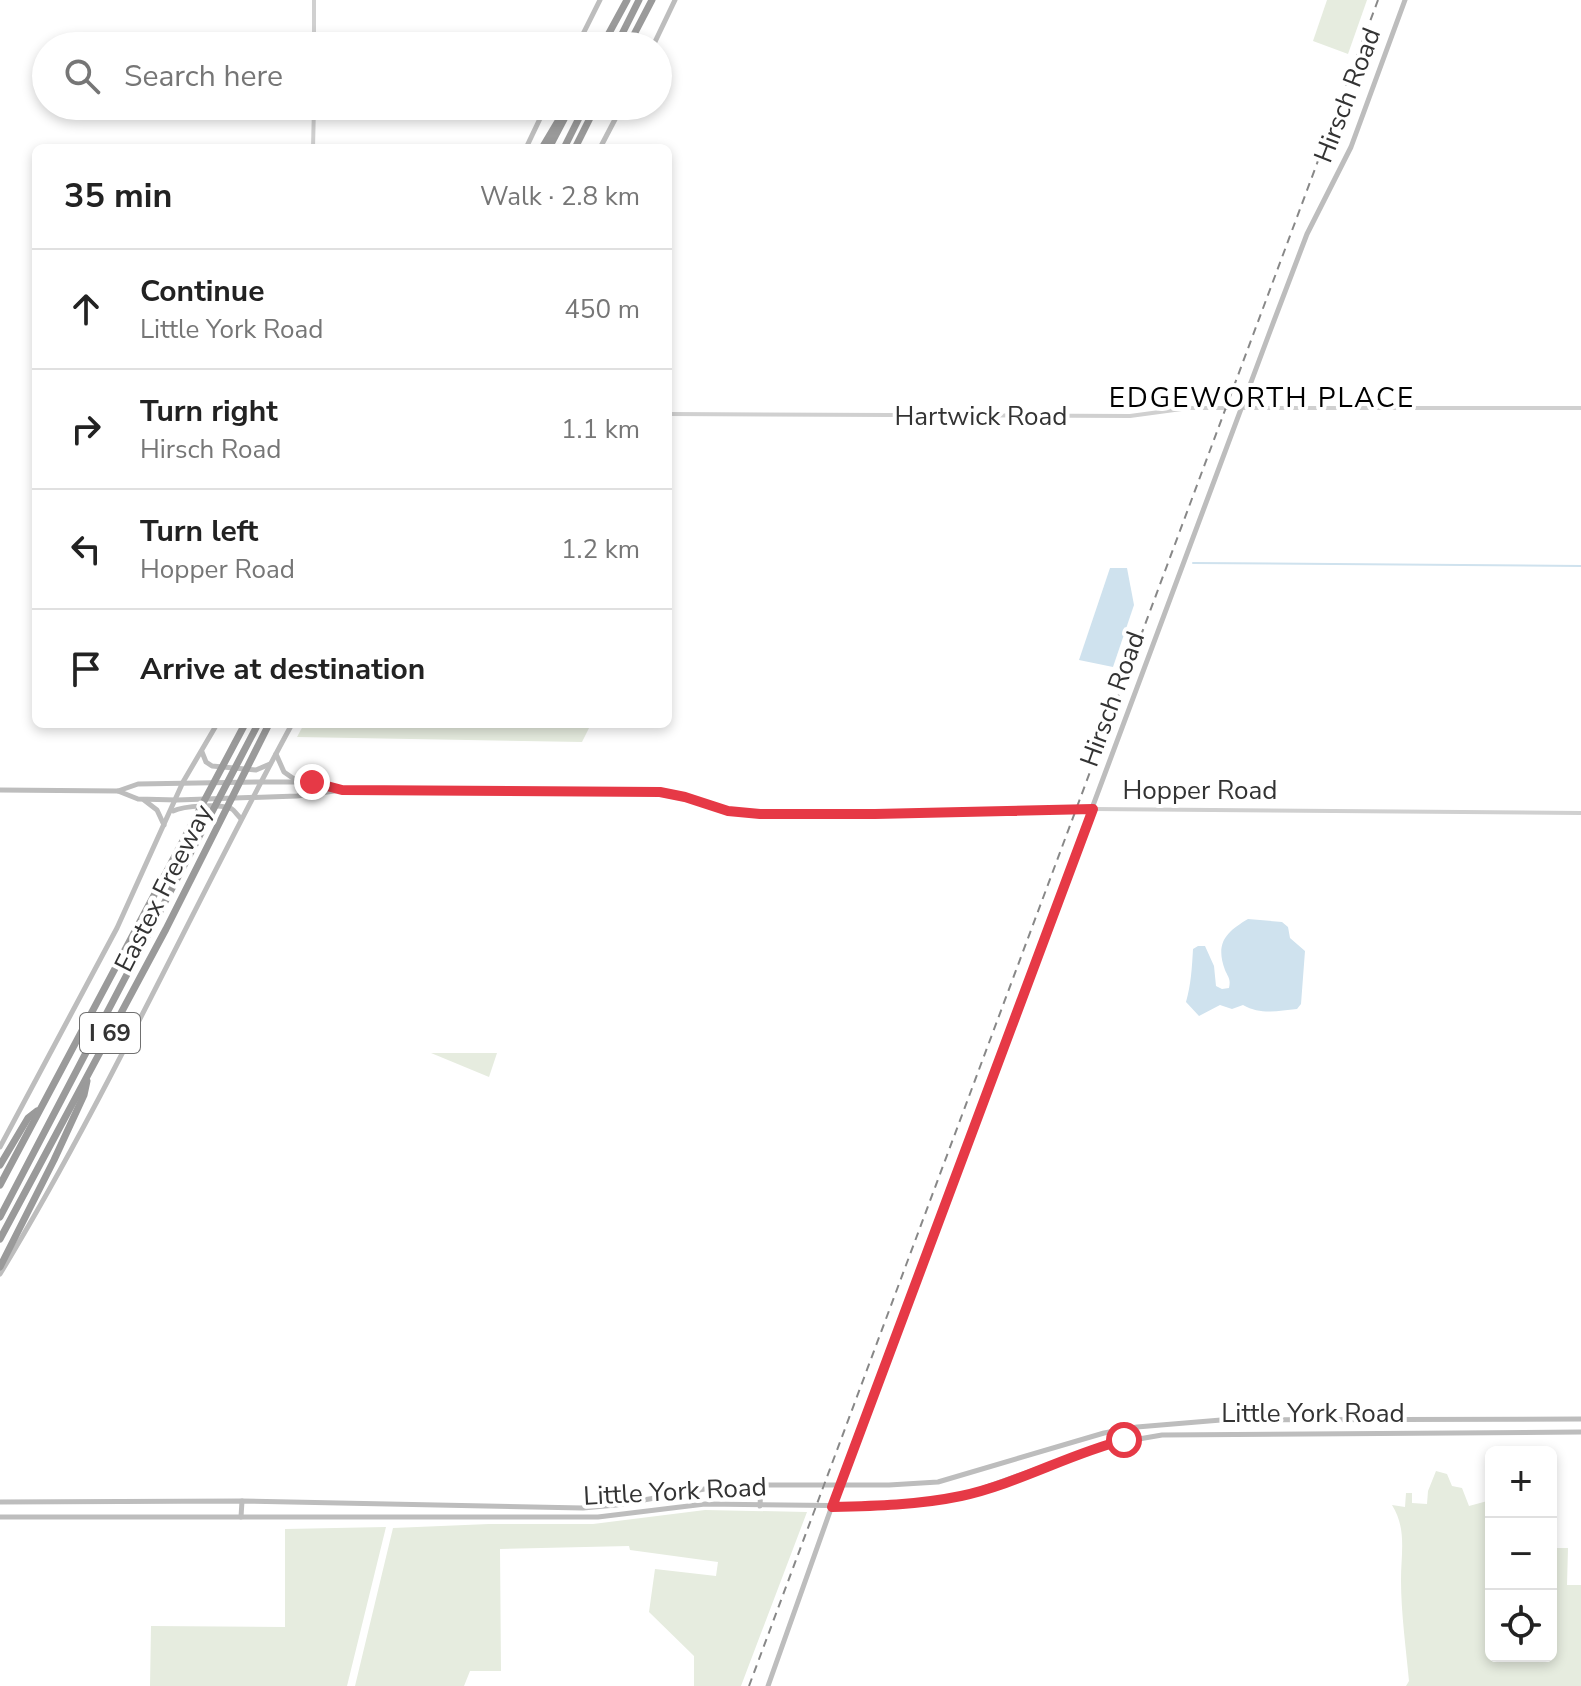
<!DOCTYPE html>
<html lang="en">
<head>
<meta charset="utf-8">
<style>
  body { margin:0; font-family:"Nunito Sans",sans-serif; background:#f2f2f2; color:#222 }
  .controls { position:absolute; right:24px; bottom:24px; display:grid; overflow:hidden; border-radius:12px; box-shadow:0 4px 12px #0003 }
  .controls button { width:72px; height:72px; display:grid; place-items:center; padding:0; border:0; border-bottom:2px solid #e0e0e0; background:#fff; color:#222; font:40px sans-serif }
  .stop { position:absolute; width:24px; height:24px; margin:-18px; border:6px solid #e63946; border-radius:50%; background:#fff }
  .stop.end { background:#e63946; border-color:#fff; box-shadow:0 2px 8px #0008 }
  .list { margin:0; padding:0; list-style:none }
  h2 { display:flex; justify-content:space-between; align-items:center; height:104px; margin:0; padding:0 32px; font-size:34px }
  h2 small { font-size:26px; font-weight:400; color:#767676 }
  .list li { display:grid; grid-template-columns:52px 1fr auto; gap:24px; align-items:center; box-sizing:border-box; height:120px; padding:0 32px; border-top:2px solid #e0e0e0 }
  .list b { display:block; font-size:30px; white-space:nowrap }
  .list p { margin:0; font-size:26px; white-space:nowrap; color:#767676 }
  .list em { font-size:26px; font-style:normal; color:#767676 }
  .icon { flex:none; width:44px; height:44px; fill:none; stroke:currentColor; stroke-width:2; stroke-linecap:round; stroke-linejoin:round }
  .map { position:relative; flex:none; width:1581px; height:1686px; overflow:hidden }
  .search { position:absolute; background:#fff; box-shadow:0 4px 12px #0003; left:32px; top:32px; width:640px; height:88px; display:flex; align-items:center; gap:20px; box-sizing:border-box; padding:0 28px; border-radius:44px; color:#767676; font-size:30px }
  .panel { position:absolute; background:#fff; box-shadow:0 4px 12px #0003; left:32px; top:144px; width:640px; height:584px; border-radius:12px }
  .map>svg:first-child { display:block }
  .green { fill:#e6ecdf }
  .water { fill:#cfe2ee }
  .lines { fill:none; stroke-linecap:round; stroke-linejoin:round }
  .stream { stroke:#cfe2ee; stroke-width:2 }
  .tertiary { stroke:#d0d0d0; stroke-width:4 }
  .secondary { stroke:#bdbdbd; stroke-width:5 }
  .motorway { stroke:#9a9a9a; stroke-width:7 }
  .rail { stroke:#888; stroke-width:2; stroke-dasharray:8 6; stroke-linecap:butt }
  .route { stroke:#e63946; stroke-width:10 }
  .labels { text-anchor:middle; stroke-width:8; stroke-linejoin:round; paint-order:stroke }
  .shield { fill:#fff; stroke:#707070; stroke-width:2 }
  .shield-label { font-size:24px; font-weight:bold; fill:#333 }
  .street-label { font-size:26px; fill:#333; stroke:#fff }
  .neighbourhood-label { font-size:28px; letter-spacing:2px; fill:#000; stroke:#fff }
</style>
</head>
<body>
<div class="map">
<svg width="1581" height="1686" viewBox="0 0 1581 1686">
  <rect width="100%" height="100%" fill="#fff"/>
  <g class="green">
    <polygon points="1327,0 1367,0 1348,54 1313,41"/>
    <polygon points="304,724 591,724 582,742 297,737"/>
    <polygon points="431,1053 497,1053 489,1077"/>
    <path d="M 1436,1471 L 1447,1474 L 1452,1486 L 1462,1488 L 1469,1506 L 1491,1500 L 1491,1656 L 1551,1656 L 1551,1548 L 1568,1548 L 1567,1585 L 1581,1585 L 1581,1686 L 1406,1686 L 1409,1681 C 1406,1648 1401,1613 1401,1580 C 1401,1553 1407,1529 1392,1505 L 1405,1507 L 1406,1493 L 1412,1493 L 1412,1503 L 1427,1504 L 1428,1491 Z"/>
    <polygon points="705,1510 807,1512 741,1686 694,1686 694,1656 649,1612 655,1569 716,1576 718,1562 630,1550 629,1546 500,1549 501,1671 470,1671 464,1686 355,1686 393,1528 489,1524 593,1524"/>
    <polygon points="386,1527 347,1686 150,1686 151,1626 285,1627 285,1529"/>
  </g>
  <g class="water">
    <polygon points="1110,568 1127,568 1134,605 1113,667 1079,660"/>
    <path d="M 1248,919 L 1282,922 L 1288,927 L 1290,938 L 1305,951 L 1301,1004 L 1297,1009 C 1277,1011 1261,1015 1243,1005 L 1232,1009 L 1220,1005 L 1199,1016 L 1186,1002 C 1191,985 1192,967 1193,949 L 1198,946 L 1205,946 L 1214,966 L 1216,986 L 1222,989 L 1229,988 C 1231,979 1228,977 1225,970 C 1215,943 1226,932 1248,919 Z"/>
  </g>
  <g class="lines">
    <polyline class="stream" points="1193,563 1581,566"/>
    <g class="tertiary">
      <polyline points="314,46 314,0"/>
      <polyline points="313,148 314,106"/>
      <polyline points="668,414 1130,416 1189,408 1581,408"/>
      <polyline points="1093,809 1581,813"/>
    </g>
    <g class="secondary">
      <polyline points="577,46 600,0"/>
      <polyline points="653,46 675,0"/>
      <polyline points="526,148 546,106"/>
      <polyline points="600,148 622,106"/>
      <polyline points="202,752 206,762 212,766 256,770 270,764"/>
      <polyline points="276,754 284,772 297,781"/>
      <polyline points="0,790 118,791 138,784 261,782 312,782 341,790"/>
      <path d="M 118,791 L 138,799 L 177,800 L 297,796 L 342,790 L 641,791 C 681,793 715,812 755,814 C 868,819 980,807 1093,809"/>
      <polyline points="144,800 157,810 164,825"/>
      <path d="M 173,811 C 183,806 221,803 232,809 C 233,809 240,818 241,819"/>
      <polyline points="0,1147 117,928 183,782 217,724"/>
      <path d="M 0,1274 C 108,1096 193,906 292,724"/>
      <polyline points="0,1502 242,1501 583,1508 616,1505 710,1488 761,1485 889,1485 938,1482 1104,1433 1137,1427 1221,1420 1581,1419"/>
      <polyline points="760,1506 761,1485"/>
      <polyline points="0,1517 598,1517 705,1504 875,1506 961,1496 1104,1445 1162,1435 1581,1432"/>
      <polyline points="241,1517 242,1501"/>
      <polyline points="768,1686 839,1486 1269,334 1307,234 1351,147 1405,0"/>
    </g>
    <g class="motorway">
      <polyline points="602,46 627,0"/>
      <polyline points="616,46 639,0"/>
      <polyline points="628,46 652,0"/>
      <polyline points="542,148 567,106"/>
      <polyline points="549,148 571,106"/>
      <polyline points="564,148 585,106"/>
      <polyline points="575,148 596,106"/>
      <polyline points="0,1165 28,1118 37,1111"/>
      <polyline points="0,1185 245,724"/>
      <polyline points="0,1217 258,724"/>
      <polyline points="0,1239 166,929 269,724"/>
      <polyline points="0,1267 54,1160 84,1095 87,1081"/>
    </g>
    <polyline class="rail" points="749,1686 1378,0"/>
  </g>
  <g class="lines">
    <path class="route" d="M 312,782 L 342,790 L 660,792 L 685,797 L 728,811 L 760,814 L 875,814 L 1093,809 L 832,1507 C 875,1506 918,1505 961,1496 C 1017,1484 1069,1454 1124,1440"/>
  </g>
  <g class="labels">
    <rect class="shield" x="80" y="1013" width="60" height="40" rx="6"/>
    <g class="shield-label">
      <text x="110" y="1041">I 69</text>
    </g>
    <g class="street-label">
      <text transform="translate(1347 95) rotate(-69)" y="9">Hirsch Road</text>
      <text x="981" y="425">Hartwick Road</text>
      <text transform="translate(1112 699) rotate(-70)" y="9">Hirsch Road</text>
      <text x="1200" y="799">Hopper Road</text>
      <text transform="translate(163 888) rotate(-63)" y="9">Eastex Freeway</text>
      <text x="1313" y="1422">Little York Road</text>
      <text transform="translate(675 1491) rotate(-3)" y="9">Little York Road</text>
    </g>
    <g class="neighbourhood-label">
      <text x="1262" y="407">EDGEWORTH PLACE</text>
    </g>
  </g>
</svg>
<div class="controls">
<button>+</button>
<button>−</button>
<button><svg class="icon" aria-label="locate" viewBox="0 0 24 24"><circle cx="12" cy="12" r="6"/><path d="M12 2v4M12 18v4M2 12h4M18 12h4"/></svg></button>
</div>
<div class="stop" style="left:1124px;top:1440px"></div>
<div class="stop end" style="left:312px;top:782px"></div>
<div class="search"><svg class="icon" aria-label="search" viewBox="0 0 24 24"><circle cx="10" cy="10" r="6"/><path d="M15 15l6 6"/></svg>Search here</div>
<section class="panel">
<h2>35 min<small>Walk · 2.8 km</small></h2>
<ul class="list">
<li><svg class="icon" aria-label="ahead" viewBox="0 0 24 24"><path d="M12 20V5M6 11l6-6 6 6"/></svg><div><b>Continue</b><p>Little York Road</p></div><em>450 m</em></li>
<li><svg class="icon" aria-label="right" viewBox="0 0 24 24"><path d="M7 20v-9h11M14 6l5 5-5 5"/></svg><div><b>Turn right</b><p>Hirsch Road</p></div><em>1.1 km</em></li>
<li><svg class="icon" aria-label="left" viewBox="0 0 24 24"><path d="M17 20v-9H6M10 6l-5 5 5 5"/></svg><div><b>Turn left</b><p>Hopper Road</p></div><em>1.2 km</em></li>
<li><svg class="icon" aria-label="arrive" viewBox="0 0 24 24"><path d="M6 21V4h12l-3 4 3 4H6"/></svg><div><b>Arrive at destination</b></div></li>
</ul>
</section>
</div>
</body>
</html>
